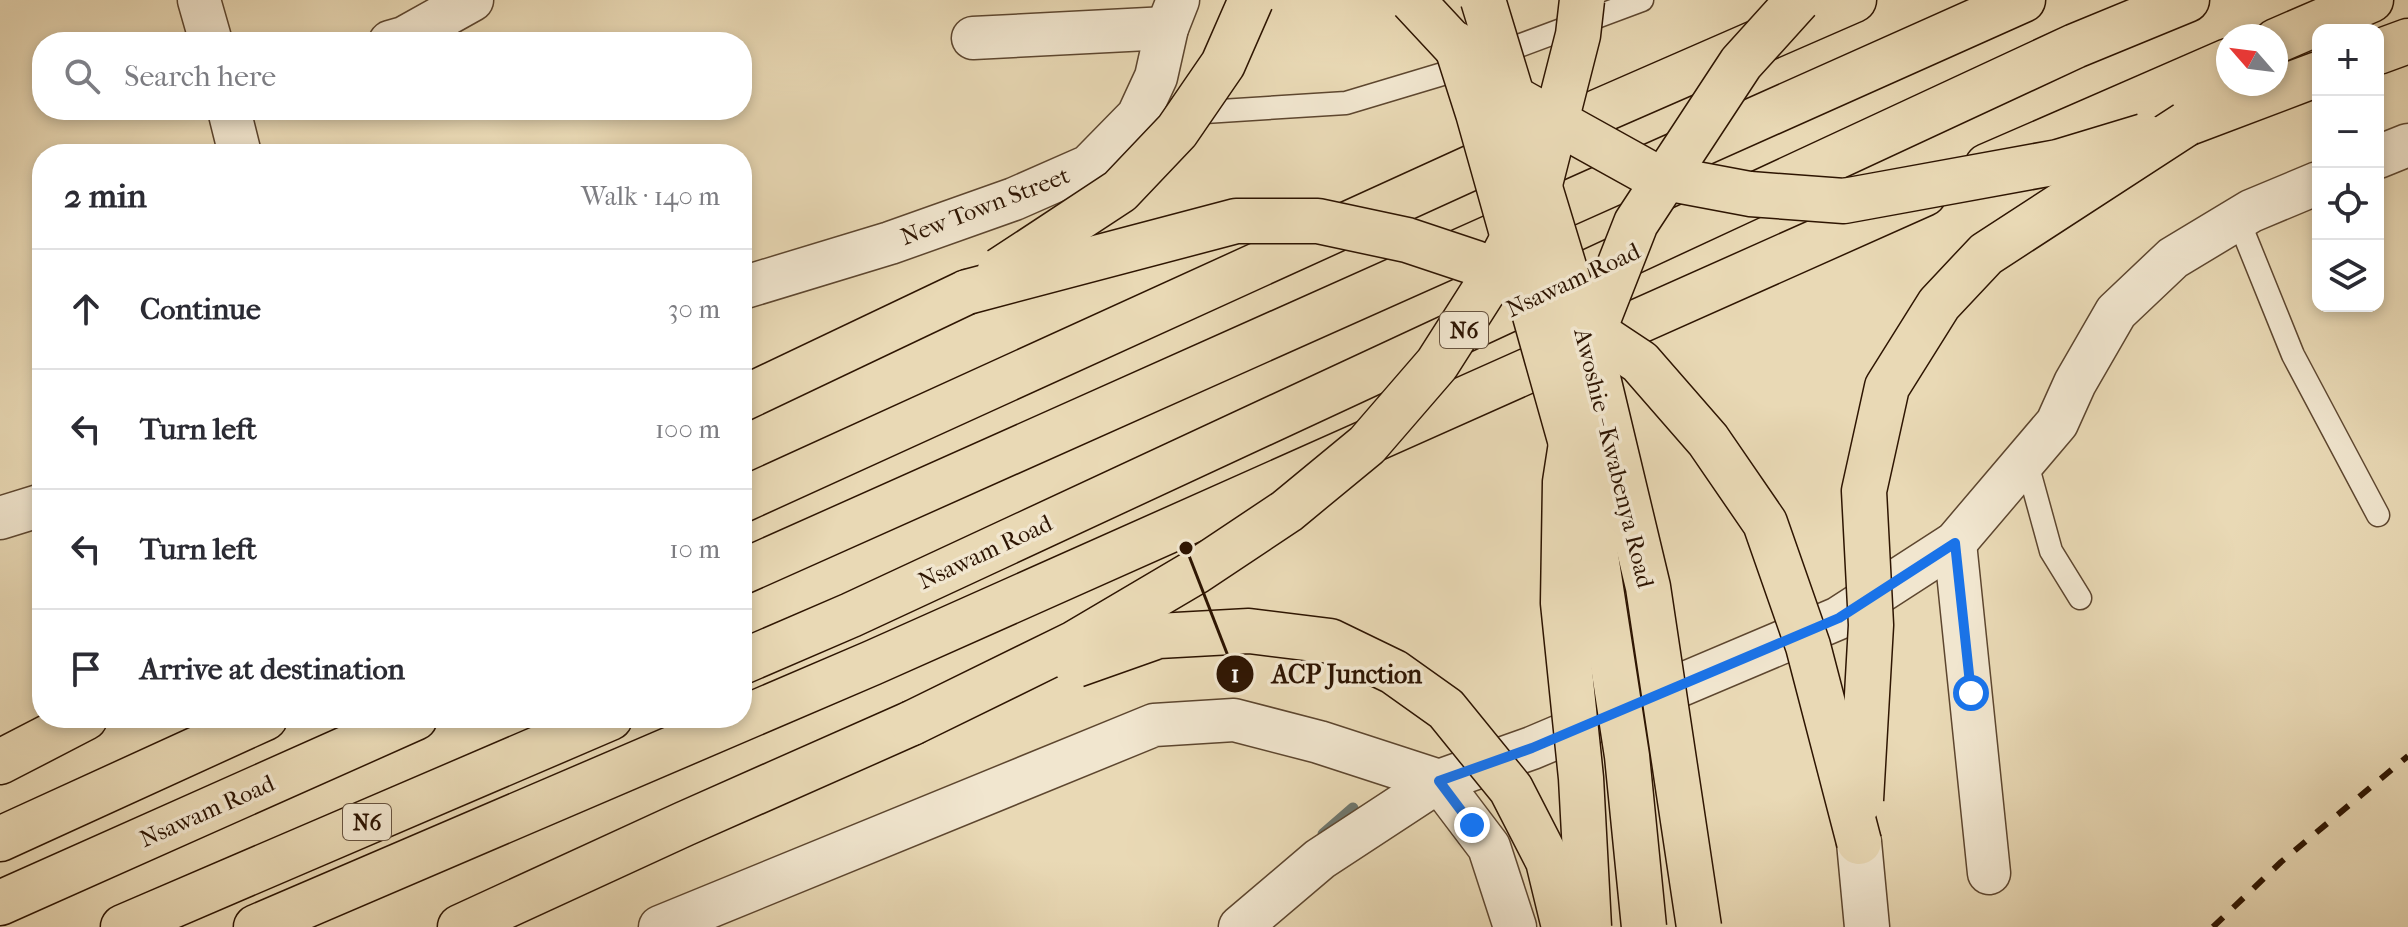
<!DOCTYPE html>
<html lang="en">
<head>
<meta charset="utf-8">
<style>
  body { margin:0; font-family:"IM FELL French Canon",serif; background:#f7f7f7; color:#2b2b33 }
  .controls { position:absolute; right:24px; top:24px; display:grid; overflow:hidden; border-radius:16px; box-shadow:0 4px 12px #0003 }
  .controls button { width:72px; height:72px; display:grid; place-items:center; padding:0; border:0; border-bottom:2px solid #e1e1e2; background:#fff; color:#2b2b33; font:40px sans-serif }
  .compass { position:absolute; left:2216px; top:24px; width:72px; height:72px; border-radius:50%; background:#fff; box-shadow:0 4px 12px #0003; rotate:298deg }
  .stop { position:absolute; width:24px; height:24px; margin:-18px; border:6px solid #1a73e8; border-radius:50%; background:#fff }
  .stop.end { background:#1a73e8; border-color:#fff; box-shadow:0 2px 8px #0008 }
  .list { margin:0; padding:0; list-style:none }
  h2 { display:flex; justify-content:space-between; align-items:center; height:104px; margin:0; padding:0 32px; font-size:34px }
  h2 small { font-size:26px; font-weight:400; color:#7c7c81 }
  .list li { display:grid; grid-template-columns:52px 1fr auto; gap:24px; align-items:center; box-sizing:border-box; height:120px; padding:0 32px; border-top:2px solid #e1e1e2 }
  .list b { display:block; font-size:30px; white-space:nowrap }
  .list em { font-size:26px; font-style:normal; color:#7c7c81 }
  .icon { flex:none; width:44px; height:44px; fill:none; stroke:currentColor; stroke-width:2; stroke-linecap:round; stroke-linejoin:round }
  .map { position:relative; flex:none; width:2408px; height:927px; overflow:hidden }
  .search { position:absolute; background:#fff; box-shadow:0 4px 12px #0003; left:32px; top:32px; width:720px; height:88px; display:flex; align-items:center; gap:20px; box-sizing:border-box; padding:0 28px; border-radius:32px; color:#7c7c81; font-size:30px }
  .panel { position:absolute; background:#fff; box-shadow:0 4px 12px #0003; left:32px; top:144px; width:720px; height:584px; border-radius:32px }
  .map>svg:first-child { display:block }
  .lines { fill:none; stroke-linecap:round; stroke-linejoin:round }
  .stream { stroke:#6f776e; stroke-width:11 }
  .service-casing { stroke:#5d462f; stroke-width:25 }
  .minor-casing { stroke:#5d462f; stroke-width:45 }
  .tertiary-casing { stroke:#5d462f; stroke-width:47 }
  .trunk-casing { stroke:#2e1502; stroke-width:47 }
  .service { stroke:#f1e6cf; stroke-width:22 }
  .minor { stroke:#f1e6cf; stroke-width:42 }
  .tertiary { stroke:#f1e6cf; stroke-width:44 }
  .trunk { stroke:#e9d9b5; stroke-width:44 }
  .rail { stroke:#2e1502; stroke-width:6; stroke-dasharray:14 14; stroke-linecap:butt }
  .primary-bridge-casing { stroke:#2e1502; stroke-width:47; stroke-linecap:butt }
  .trunk-bridge-casing { stroke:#2e1502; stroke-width:47; stroke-linecap:butt }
  .primary-bridge { stroke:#e9d9b5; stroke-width:44 }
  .trunk-bridge { stroke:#e9d9b5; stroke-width:44 }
  .route { stroke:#1a73e8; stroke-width:10 }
  .labels { text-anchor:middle; stroke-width:7; stroke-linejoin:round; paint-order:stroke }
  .shield { fill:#f1e6cf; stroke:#685440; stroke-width:2 }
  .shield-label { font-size:22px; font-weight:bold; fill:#2e1502 }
  .street-label { font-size:24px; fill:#2e1502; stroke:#f1e6cf }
  .leader { fill:none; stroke:#2e1502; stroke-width:3 }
  .callout-dot { fill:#2e1502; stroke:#f1e6cf; stroke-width:3 }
  .mark-label { font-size:24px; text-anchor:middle; font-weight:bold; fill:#fff }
  .callout-label { font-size:26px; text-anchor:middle; font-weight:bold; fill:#2e1502; stroke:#f1e6cf; stroke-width:7; stroke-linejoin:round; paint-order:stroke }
</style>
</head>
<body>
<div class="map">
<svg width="2408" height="927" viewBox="0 0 2408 927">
  <rect width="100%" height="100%" fill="#e9d9b5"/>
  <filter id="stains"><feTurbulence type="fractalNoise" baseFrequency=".0025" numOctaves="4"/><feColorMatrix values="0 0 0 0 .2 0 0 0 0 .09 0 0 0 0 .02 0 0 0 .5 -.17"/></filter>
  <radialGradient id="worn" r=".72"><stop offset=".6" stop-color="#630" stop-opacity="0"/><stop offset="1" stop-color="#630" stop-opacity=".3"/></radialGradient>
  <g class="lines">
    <polyline class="stream" points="1323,834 1353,808"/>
    <g class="service-casing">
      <g id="service">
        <polyline points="1189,113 1346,103 1446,73 1642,0"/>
        <polyline points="2238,219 2293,355 2378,515"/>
        <polyline points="2026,460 2051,551 2080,598"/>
      </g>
    </g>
    <g class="minor-casing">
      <g id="minor">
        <polyline points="199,0 211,42"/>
        <polyline points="973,38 1167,28"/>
        <polyline points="390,42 404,38 472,0"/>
        <polyline points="229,110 240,154"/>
        <polyline points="2378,157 2408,145"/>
        <polyline points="742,288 890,243 1014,199 1089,166 1138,116 1156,77 1167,28 1178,0"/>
        <polyline points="0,518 42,505"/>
        <polyline points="1955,543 1989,873"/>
        <polyline points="660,927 1154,725 1234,720 1319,742 1439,781 1489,847 1515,927"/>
        <polyline points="1240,927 1320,859 1439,781 1532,748 1839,618 1955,543 2057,423 2075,383 2116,312 2173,258 2251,211 2318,183"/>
      </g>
    </g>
    <g class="tertiary-casing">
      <polyline id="tertiary" points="1859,842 1867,927"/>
    </g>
    <g class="trunk-casing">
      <g id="trunk">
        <polyline points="2276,41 2371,0"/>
        <polyline points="2378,52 2408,41"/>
        <polyline points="2186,124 2318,74"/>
        <polyline points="1987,166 2228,61"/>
        <polyline points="742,399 967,292"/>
        <polyline points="742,500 1508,151 1854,0"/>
        <polyline points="742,572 2023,0"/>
        <polyline points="742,662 851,615 2075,46 2187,0"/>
        <polyline points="0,762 85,718"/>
        <polyline points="0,839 265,718"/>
        <polyline points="0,903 415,718"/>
        <polyline points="123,927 610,718"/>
        <polyline points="256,927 872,663 1924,194"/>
        <polyline points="460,927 684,824 912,723"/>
      </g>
    </g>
    <use href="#service" class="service"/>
    <use href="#minor" class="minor"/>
    <use href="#tertiary" class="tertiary"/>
    <use href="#trunk" class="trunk"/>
    <polyline class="rail" points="2213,927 2281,862 2408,756"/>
    <g class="primary-bridge-casing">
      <g id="primary-bridge">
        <polyline points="1483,0 1599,382 1648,587 1699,927"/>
        <polyline points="1456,44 1478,113 1588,504 1627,756 1644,927"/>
      </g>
    </g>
    <g class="trunk-bridge-casing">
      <g id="trunk-bridge">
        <polyline points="1412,0 1492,86 1654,176 1750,194 1844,201 2058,162 2144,136"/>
        <polyline points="1000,270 1120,191 1177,131 1223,64 1251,0"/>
        <polyline points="967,292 1236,221 1318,221 1407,240 1476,263 1548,301 1640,362 1708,440 1765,523 1808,646 1859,842"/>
        <polyline points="1076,665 1158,636 1249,631 1330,641 1394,672 1446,709 1511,789 1548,861 1564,927"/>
        <polyline points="912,723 1075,643 1197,571 1287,511 1367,445 1437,364 1493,276 1539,188 1578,35 1582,0"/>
        <polyline points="1861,800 1871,625 1864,491 1887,387 1939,304 1986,254 2186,124"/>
        <polyline points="1589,927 1581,778 1563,603 1565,482 1585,353 1636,223 1741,63 1798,0"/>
      </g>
    </g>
    <use href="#primary-bridge" class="primary-bridge"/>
    <use href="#trunk-bridge" class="trunk-bridge"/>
  </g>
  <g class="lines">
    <polyline class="route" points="1472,825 1439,781 1532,748 1839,618 1955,543 1971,693"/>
  </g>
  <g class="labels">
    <g class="shield">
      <rect x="1440" y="312" width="48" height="36" rx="6"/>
      <rect x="343" y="804" width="48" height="36" rx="6"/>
    </g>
    <g class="shield-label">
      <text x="1464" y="338">N6</text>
      <text x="367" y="830">N6</text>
    </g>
    <g class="street-label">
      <text transform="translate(985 206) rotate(-21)" y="8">New Town Street</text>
      <text transform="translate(1573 280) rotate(-25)" y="8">Nsawam Road</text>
      <text transform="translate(1614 458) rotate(76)" y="8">Awoshie - Kwabenya Road</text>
      <text transform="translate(985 552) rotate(-25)" y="8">Nsawam Road</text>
      <text transform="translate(207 811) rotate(-24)" y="8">Nsawam Road</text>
    </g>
  </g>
  <path class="leader" d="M1186 548L1235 674"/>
  <g class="callout-dot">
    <circle cx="1186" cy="548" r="8"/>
    <circle cx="1235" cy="674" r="20"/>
  </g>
  <g class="mark-label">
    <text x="1235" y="682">1</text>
  </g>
  <g class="callout-label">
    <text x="1347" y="683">ACP Junction</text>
  </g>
  <rect width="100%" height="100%" filter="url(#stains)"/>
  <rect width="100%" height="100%" fill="url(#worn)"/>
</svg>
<div class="controls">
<button>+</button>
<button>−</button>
<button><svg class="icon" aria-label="locate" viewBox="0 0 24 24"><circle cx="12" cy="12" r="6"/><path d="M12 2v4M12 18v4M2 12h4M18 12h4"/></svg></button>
<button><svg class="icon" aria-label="layers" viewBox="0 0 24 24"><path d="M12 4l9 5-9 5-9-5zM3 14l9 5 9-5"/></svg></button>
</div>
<svg class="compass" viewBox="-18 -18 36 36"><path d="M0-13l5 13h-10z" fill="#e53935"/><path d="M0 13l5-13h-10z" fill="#7c7c81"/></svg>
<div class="stop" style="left:1971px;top:693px"></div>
<div class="stop end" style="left:1472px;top:825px"></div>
<div class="search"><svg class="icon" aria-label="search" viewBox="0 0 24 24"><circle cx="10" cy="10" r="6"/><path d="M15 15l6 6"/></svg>Search here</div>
<section class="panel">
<h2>2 min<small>Walk · 140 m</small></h2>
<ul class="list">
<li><svg class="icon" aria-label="ahead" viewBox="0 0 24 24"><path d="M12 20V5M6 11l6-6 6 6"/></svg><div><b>Continue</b></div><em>30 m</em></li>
<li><svg class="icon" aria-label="left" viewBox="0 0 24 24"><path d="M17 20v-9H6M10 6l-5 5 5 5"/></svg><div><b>Turn left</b></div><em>100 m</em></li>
<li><svg class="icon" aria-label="left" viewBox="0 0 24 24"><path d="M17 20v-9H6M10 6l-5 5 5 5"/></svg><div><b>Turn left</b></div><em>10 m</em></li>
<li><svg class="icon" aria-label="arrive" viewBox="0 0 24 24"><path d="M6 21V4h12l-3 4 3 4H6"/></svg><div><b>Arrive at destination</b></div></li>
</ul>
</section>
</div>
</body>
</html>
